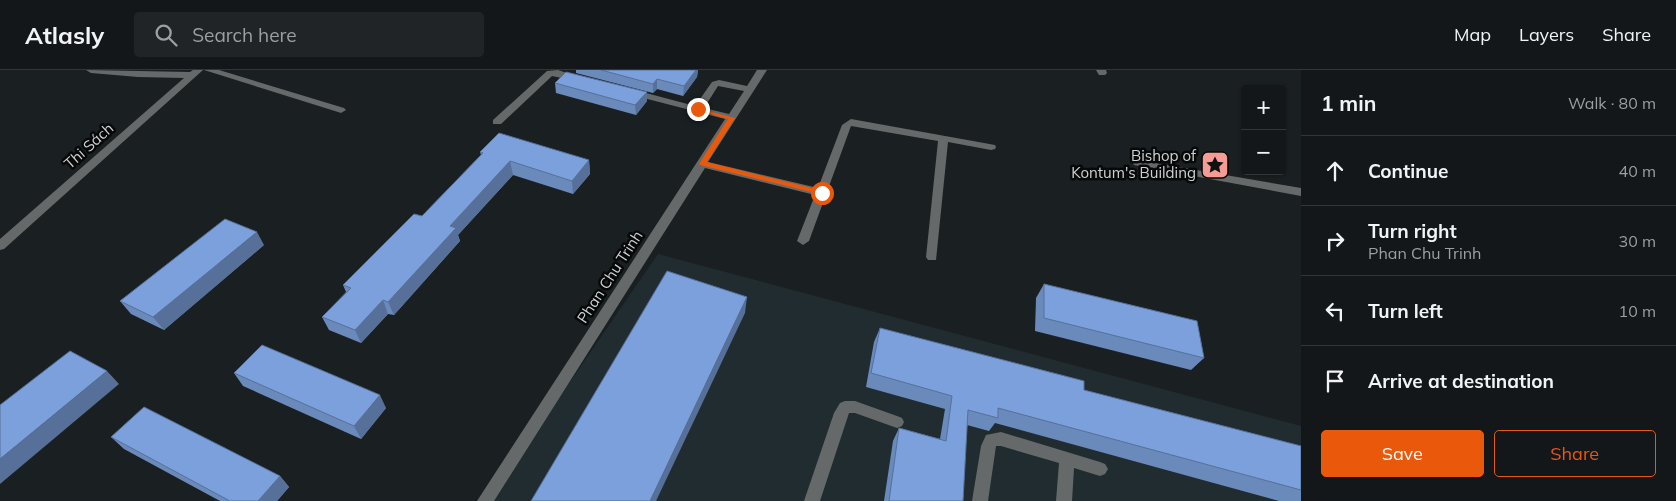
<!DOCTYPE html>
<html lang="en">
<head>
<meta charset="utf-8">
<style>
  body { margin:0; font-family:Mulish,sans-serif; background:#212426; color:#f1f3f6 }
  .controls { position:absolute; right:15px; top:15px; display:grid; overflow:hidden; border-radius:5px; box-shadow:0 1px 4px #0004 }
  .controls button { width:45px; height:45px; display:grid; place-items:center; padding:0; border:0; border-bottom:1px solid #333638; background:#141719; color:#f1f3f6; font:25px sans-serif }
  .stop { position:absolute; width:15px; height:15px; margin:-11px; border:4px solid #ea580c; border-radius:50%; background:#fff }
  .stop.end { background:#ea580c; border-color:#fff; box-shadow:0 1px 5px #0008 }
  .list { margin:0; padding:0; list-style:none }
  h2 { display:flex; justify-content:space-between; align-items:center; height:65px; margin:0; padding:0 20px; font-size:21px }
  h2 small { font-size:16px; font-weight:400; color:#9d9fa2 }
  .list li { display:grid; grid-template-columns:32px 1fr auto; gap:15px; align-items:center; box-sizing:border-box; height:70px; padding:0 20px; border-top:1px solid #333638 }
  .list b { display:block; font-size:19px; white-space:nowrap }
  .list p { margin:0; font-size:16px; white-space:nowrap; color:#9d9fa2 }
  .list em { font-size:16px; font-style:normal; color:#9d9fa2 }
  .actions { display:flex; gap:10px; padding:15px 20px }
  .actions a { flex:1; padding:11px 0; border:1px solid #ea580c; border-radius:5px; text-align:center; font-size:18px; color:#ea580c }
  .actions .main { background:#ea580c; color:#fff }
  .icon { flex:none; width:28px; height:28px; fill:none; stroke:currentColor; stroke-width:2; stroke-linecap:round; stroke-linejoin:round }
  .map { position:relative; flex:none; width:1301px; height:431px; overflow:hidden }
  header { display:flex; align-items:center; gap:30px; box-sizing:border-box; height:70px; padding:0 25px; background:#141719; border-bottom:1px solid #333638 }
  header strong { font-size:24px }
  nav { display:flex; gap:28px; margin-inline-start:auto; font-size:18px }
  .search { width:350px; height:45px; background:#212426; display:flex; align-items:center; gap:12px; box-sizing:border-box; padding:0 18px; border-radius:5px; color:#9d9fa2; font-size:19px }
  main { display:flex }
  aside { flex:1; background:#141719 }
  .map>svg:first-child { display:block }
  .built { fill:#212c31 }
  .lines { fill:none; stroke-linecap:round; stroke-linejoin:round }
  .minor { fill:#666969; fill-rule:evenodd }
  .wall { fill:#6a8abc }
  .shaded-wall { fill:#567099 }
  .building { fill:#7ba0db; stroke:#567099 }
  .route { fill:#ea580c }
  .labels { text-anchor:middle; stroke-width:5; stroke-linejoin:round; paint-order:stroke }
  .street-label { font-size:15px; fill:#cfd2d3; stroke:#070809 }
  .poi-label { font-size:15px; fill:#cfd2d3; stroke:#070809; text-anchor:end }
</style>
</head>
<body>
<header>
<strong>Atlasly</strong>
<div class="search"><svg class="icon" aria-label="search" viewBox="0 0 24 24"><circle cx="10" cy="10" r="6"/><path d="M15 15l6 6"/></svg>Search here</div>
<nav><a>Map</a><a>Layers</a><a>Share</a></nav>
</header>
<main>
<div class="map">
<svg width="1301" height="431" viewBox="0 0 1301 431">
  <rect width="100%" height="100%" fill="#1a1f21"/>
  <polygon class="built" points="658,184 1301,356 1301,431 488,431"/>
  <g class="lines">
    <g class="minor">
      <polygon points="86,0 190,2 193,0 203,0 4,179 0,180 0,169 184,8 138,7 91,3"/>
      <polygon points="204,0 219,0 344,38 346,40 341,43 338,42"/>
      <polygon points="558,0 585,9 580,12 552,6 501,54 493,54 493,50 547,1"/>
      <path d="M 757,0 L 767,0 L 708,92 L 818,118 L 842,55 L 851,49 L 995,75 L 996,77 L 995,79 L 991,80 L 948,72 L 936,190 L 928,190 L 926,187 L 938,71 L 851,56 L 809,171 L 803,175 L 797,171 L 815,125 L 705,98 L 494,431 L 477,431 L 725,49 L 628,24 L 626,22 L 631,19 L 695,36 L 712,12 L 719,10 L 747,16 ZM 718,16 L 744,21 L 729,44 L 704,38 Z"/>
      <polygon points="1096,0 1106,0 1107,3 1105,5 1099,5"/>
      <polygon points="1138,90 1301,118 1301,126 1134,95 1133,93 1134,91"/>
      <polygon points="845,331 855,331 897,346 902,348 904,352 902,356 897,358 855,343 849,343 820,431 804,431 834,343 840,333"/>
      <polygon points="1001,362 1100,392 1105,394 1108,399 1105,404 1100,406 1074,398 1072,431 1056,431 1059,393 1001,376 996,376 988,431 972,431 981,376 986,365"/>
    </g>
  </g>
  <g class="wall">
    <polygon points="576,0 698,0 697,7 683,26 657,19 653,23 576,3"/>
    <polygon points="555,13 647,31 636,45 556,23"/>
    <polygon points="480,82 589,90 590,104 573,124 513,105 458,165 460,171 394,245 388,244 361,273 329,260 322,247 346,222 343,215 422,146 481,85"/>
    <polygon points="264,175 164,260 131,244 120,231"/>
    <polygon points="1044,214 1204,288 1191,300 1035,261 1036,228"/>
    <polygon points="880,258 1084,320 1301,376 1301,431 1279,431 995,353 989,361 967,355 963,431 884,431 893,371 899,358 940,369 945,339 866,317 874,272"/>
    <polygon points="234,303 386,338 361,369 243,316"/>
    <polygon points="111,367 280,406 289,417 277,431 220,431 124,379"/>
  </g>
  <g class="shaded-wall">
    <polygon points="696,0 698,0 697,7 683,26 684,16"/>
    <polygon points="657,9 657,19 653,23 653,14"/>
    <polygon points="647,22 647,31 636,45 635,35"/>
    <polygon points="589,90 590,104 573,124 572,111"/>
    <polygon points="510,91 513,105 458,165 460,171 394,245 388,232 450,156"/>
    <polygon points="257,162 264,175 164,260 153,247"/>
    <polygon points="747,227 745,243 656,431 650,431"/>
    <polygon points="383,230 388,244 361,273 355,260"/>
    <polygon points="107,301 119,314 0,414 0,389"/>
    <polygon points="380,325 386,338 361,369 354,356"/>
    <polygon points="280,406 289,417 277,431 258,431"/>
  </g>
  <g class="building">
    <polygon points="601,0 696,0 684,16 657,9 653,14"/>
    <polygon points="566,2 647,22 635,35 555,13"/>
    <polygon points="499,63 589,90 572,111 510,91 450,156 456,158 388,232 383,230 355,260 322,247 351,218 343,215 414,144 422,146 483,83 480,82"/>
    <polygon points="225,149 257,162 153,247 120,231"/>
    <polygon points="667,201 747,227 650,431 531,431"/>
    <polygon points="1044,214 1197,251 1204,288 1044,248"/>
    <polygon points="880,258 1084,311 1084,320 1301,376 1301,420 998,338 998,348 968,340 963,431 889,431 899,358 946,371 952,326 871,303"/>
    <polygon points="262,275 380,325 354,356 234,303"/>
    <polygon points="70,281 107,301 0,389 0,335"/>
    <polygon points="144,337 280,406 258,431 230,431 111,367"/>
  </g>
  <polygon class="route" points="696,38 735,48 707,92 824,121 824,125 700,95 699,94 728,49 696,40"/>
  <defs>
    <g id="sight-square" transform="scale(1.4375)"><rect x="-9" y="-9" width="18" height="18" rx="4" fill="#f59c95" stroke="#070809"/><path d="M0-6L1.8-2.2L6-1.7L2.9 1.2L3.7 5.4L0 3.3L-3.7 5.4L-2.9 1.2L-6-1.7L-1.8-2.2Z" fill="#111"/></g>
  </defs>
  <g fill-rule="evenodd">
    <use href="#sight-square" x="1215" y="95"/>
  </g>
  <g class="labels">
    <g class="street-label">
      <text transform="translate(89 76) rotate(-42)" y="5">Thi Sách</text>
      <text transform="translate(610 207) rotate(-57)" y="5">Phan Chu Trinh</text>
    </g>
    <g class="poi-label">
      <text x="1196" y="91">Bishop of<tspan x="1196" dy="17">Kontum's Building</tspan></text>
    </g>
  </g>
</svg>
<div class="controls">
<button>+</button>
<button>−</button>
</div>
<div class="stop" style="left:822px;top:123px"></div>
<div class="stop end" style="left:698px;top:39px"></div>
</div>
<aside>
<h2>1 min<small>Walk · 80 m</small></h2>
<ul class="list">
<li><svg class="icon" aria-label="ahead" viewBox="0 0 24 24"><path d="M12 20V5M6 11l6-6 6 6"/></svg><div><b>Continue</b></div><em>40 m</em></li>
<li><svg class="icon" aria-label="right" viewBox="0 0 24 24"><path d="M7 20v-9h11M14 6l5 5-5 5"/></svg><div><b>Turn right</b><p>Phan Chu Trinh</p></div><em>30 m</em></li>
<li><svg class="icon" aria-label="left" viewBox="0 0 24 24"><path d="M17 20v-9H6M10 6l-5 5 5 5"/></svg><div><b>Turn left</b></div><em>10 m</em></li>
<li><svg class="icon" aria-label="arrive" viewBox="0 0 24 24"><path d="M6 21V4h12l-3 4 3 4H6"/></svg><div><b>Arrive at destination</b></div></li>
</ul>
<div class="actions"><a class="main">Save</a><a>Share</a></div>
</aside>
</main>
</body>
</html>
